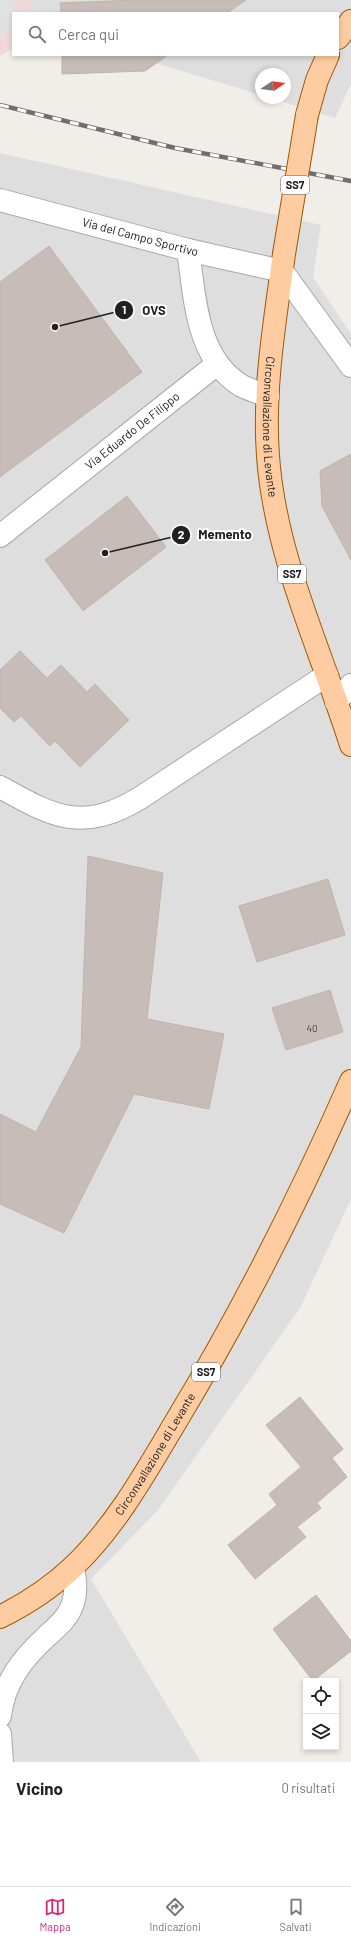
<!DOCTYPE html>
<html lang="it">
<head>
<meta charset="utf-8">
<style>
  body { margin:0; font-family:Barlow,sans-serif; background:#f2f2f2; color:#222 }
  .controls { position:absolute; right:12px; bottom:12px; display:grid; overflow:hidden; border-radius:0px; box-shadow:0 2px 6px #0003 }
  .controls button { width:36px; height:36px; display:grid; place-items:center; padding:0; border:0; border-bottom:1px solid #e0e0e0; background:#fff; color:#222; font:20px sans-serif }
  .compass { position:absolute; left:255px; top:68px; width:36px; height:36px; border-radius:50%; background:#fff; box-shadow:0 2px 6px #0003; rotate:77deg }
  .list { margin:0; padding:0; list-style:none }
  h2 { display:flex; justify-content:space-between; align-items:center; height:52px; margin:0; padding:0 16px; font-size:17px }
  h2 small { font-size:13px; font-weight:400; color:#767676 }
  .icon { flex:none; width:22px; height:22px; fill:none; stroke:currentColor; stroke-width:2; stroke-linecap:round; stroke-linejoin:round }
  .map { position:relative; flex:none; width:351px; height:1762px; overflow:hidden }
  .search { position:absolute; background:#fff; box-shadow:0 2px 6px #0003; left:12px; right:12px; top:12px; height:44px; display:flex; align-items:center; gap:10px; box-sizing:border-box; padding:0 14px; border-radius:0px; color:#767676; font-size:15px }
  .sheet { height:124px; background:#fff }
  nav { display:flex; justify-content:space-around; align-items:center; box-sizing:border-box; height:56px; border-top:1px solid #e0e0e0; background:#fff; font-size:11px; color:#767676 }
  nav a { display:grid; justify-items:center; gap:2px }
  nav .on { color:#db2777 }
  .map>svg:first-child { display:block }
  .residential { fill:#dfdede }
  .commercial { fill:#f2d7d9 }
  .parking { fill:#e1e1e1 }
  .building { fill:#c7bcb7; stroke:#c4b2a9 }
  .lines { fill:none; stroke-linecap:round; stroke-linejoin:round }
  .minor-casing { stroke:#a8a8a8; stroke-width:24 }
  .major-casing { stroke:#9e5a00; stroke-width:24 }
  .minor { stroke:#fff; stroke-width:22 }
  .major { stroke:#fecca0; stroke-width:22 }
  .rail-casing { stroke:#6f6f6f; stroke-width:4.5 }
  .rail { stroke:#fff; stroke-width:3; stroke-dasharray:9; stroke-linecap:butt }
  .major-bridge-casing { stroke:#9e5a00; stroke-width:24; stroke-linecap:butt }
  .major-bridge { stroke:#fecca0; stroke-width:22 }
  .labels { text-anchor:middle; stroke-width:4; stroke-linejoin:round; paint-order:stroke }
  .number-label { font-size:10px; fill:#4a4846 }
  .shield { fill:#fff; stroke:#646464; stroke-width:1 }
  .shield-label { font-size:11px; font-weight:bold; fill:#212121 }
  .street-label { font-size:12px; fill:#212121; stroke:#fff }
  .leader { fill:none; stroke:#212121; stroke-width:1.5 }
  .callout-dot { fill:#212121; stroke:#fff; stroke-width:1.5 }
  .mark-label { font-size:12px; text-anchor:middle; font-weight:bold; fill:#fff }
  .callout-label { font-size:13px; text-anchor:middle; font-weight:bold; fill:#212121; stroke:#fff; stroke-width:4; stroke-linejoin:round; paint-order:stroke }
</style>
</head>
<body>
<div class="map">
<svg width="351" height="1762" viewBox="0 0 351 1762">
  <rect width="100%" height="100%" fill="#f1ede8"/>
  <g class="residential">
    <polygon points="28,0 351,0 351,84 335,118 271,98 285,98 285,74 261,74 261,95 129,55 338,55 338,13 35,13"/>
    <polygon points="0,153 321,225 313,277 351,334 351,1199 300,1308 158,1510 91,1579 201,1762 0,1762"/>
  </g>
  <polygon class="commercial" points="0,0 28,0 35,13 13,13 13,48 0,56"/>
  <polygon class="parking" points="0,0 13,0 20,13 13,13 13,30 0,37"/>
  <g class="building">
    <polygon points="135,0 246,0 227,13 61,13 60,3"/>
    <polygon points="62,55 168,55 145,71 62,74"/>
    <polygon points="49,246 142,372 0,477 0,282"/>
    <polygon points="351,454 351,560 322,506 320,471"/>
    <polygon points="127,496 166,547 83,611 45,560"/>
    <polygon points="20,651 47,678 61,665 87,692 95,684 129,720 80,767 55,741 50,746 21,716 14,722 0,708 0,670"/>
    <polygon points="88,856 163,873 147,1019 224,1034 209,1109 134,1094 64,1233 0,1204 0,1114 36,1132 81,1047"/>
    <polygon points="328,879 345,935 257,962 239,906"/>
    <polygon points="330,990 343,1032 286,1050 272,1008"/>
    <polygon points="300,1397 343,1449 332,1458 347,1477 317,1503 321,1508 297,1527 306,1537 255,1579 228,1545 277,1505 269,1494 301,1467 266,1425"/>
    <polygon points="316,1595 351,1641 351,1651 313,1681 273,1629"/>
  </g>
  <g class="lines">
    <g class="minor-casing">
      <g id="minor">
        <path id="s1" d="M 0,200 L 188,250 L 282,271 L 351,366"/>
        <path d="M 188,250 C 195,297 196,359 242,386 C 250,390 259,393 268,396"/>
        <path id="s2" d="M 0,536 L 217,364"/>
        <polyline points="336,702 351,685"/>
        <path d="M 0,787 C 54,817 82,833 140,798 L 327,675"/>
        <path d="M 0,1716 C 4,1682 22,1659 47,1636 C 57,1627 69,1617 73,1603 C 77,1591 75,1579 73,1567"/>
        <polyline points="0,1734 2,1762"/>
      </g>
    </g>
    <g class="major-casing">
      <g id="major">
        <polyline points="338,38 351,21"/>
        <polyline points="307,115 317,80 328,55"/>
        <path id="s3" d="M 284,254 C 275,321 263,388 268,456 C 275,556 321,650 351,745"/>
        <path id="s4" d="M 0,1617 C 26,1604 52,1587 73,1567 C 117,1525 147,1470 178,1418 C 243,1310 300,1197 351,1081"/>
      </g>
    </g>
    <use href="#minor" class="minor"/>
    <use href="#major" class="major"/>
    <g class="rail-casing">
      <polyline id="rail" points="0,105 175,148 351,181"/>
    </g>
    <use href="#rail" class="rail"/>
    <g class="major-bridge-casing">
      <polyline id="major-bridge" points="284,254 307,115"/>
    </g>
    <use href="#major-bridge" class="major-bridge"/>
  </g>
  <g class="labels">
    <g class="number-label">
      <text x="312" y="1032">40</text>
    </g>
    <g class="shield">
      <rect x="281" y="176" width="28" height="18" rx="3"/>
      <rect x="278" y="565" width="28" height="18" rx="3"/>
      <rect x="192" y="1363" width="28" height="18" rx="3"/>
    </g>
    <g class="shield-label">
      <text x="295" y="189">SS7</text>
      <text x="292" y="578">SS7</text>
      <text x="206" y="1376">SS7</text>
    </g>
    <g class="street-label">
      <text dy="4" stroke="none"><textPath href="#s1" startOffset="145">Via del Campo Sportivo</textPath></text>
      <text dy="4" stroke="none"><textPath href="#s3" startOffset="174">Circonvallazione di Levante</textPath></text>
      <text dy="4" stroke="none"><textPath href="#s2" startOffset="169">Via Eduardo De Filippo</textPath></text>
      <text dy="4" stroke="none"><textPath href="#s4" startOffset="229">Circonvallazione di Levante</textPath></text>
    </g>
  </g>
  <path class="leader" d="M55 327L124 310M105 553L181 535"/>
  <g class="callout-dot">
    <circle cx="55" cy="327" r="4"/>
    <circle cx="105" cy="553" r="4"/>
    <circle cx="124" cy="310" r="10"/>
    <circle cx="181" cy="535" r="10"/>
  </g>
  <g class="mark-label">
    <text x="124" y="314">1</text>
    <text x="181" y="539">2</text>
  </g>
  <g class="callout-label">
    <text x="154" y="315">OVS</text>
    <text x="225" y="539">Memento</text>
  </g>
</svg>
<div class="controls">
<button><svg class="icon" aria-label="locate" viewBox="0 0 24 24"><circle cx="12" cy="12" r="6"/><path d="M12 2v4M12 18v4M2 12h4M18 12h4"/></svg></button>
<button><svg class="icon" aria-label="layers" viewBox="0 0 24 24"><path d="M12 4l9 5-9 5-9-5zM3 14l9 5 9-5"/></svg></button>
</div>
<svg class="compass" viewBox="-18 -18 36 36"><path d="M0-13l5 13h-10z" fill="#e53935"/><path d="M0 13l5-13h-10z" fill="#767676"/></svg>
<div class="search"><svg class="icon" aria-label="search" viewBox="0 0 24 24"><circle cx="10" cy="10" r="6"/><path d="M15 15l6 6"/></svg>Cerca qui</div>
</div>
<section class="sheet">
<h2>Vicino<small>0 risultati</small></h2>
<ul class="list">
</ul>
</section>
<nav>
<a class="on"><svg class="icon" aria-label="map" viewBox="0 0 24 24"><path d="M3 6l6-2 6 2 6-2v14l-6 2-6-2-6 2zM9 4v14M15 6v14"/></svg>Mappa</a>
<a><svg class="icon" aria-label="directions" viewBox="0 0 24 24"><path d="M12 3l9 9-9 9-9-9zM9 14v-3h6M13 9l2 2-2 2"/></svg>Indicazioni</a>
<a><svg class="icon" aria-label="saved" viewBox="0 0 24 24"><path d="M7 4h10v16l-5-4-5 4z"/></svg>Salvati</a>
</nav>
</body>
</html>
